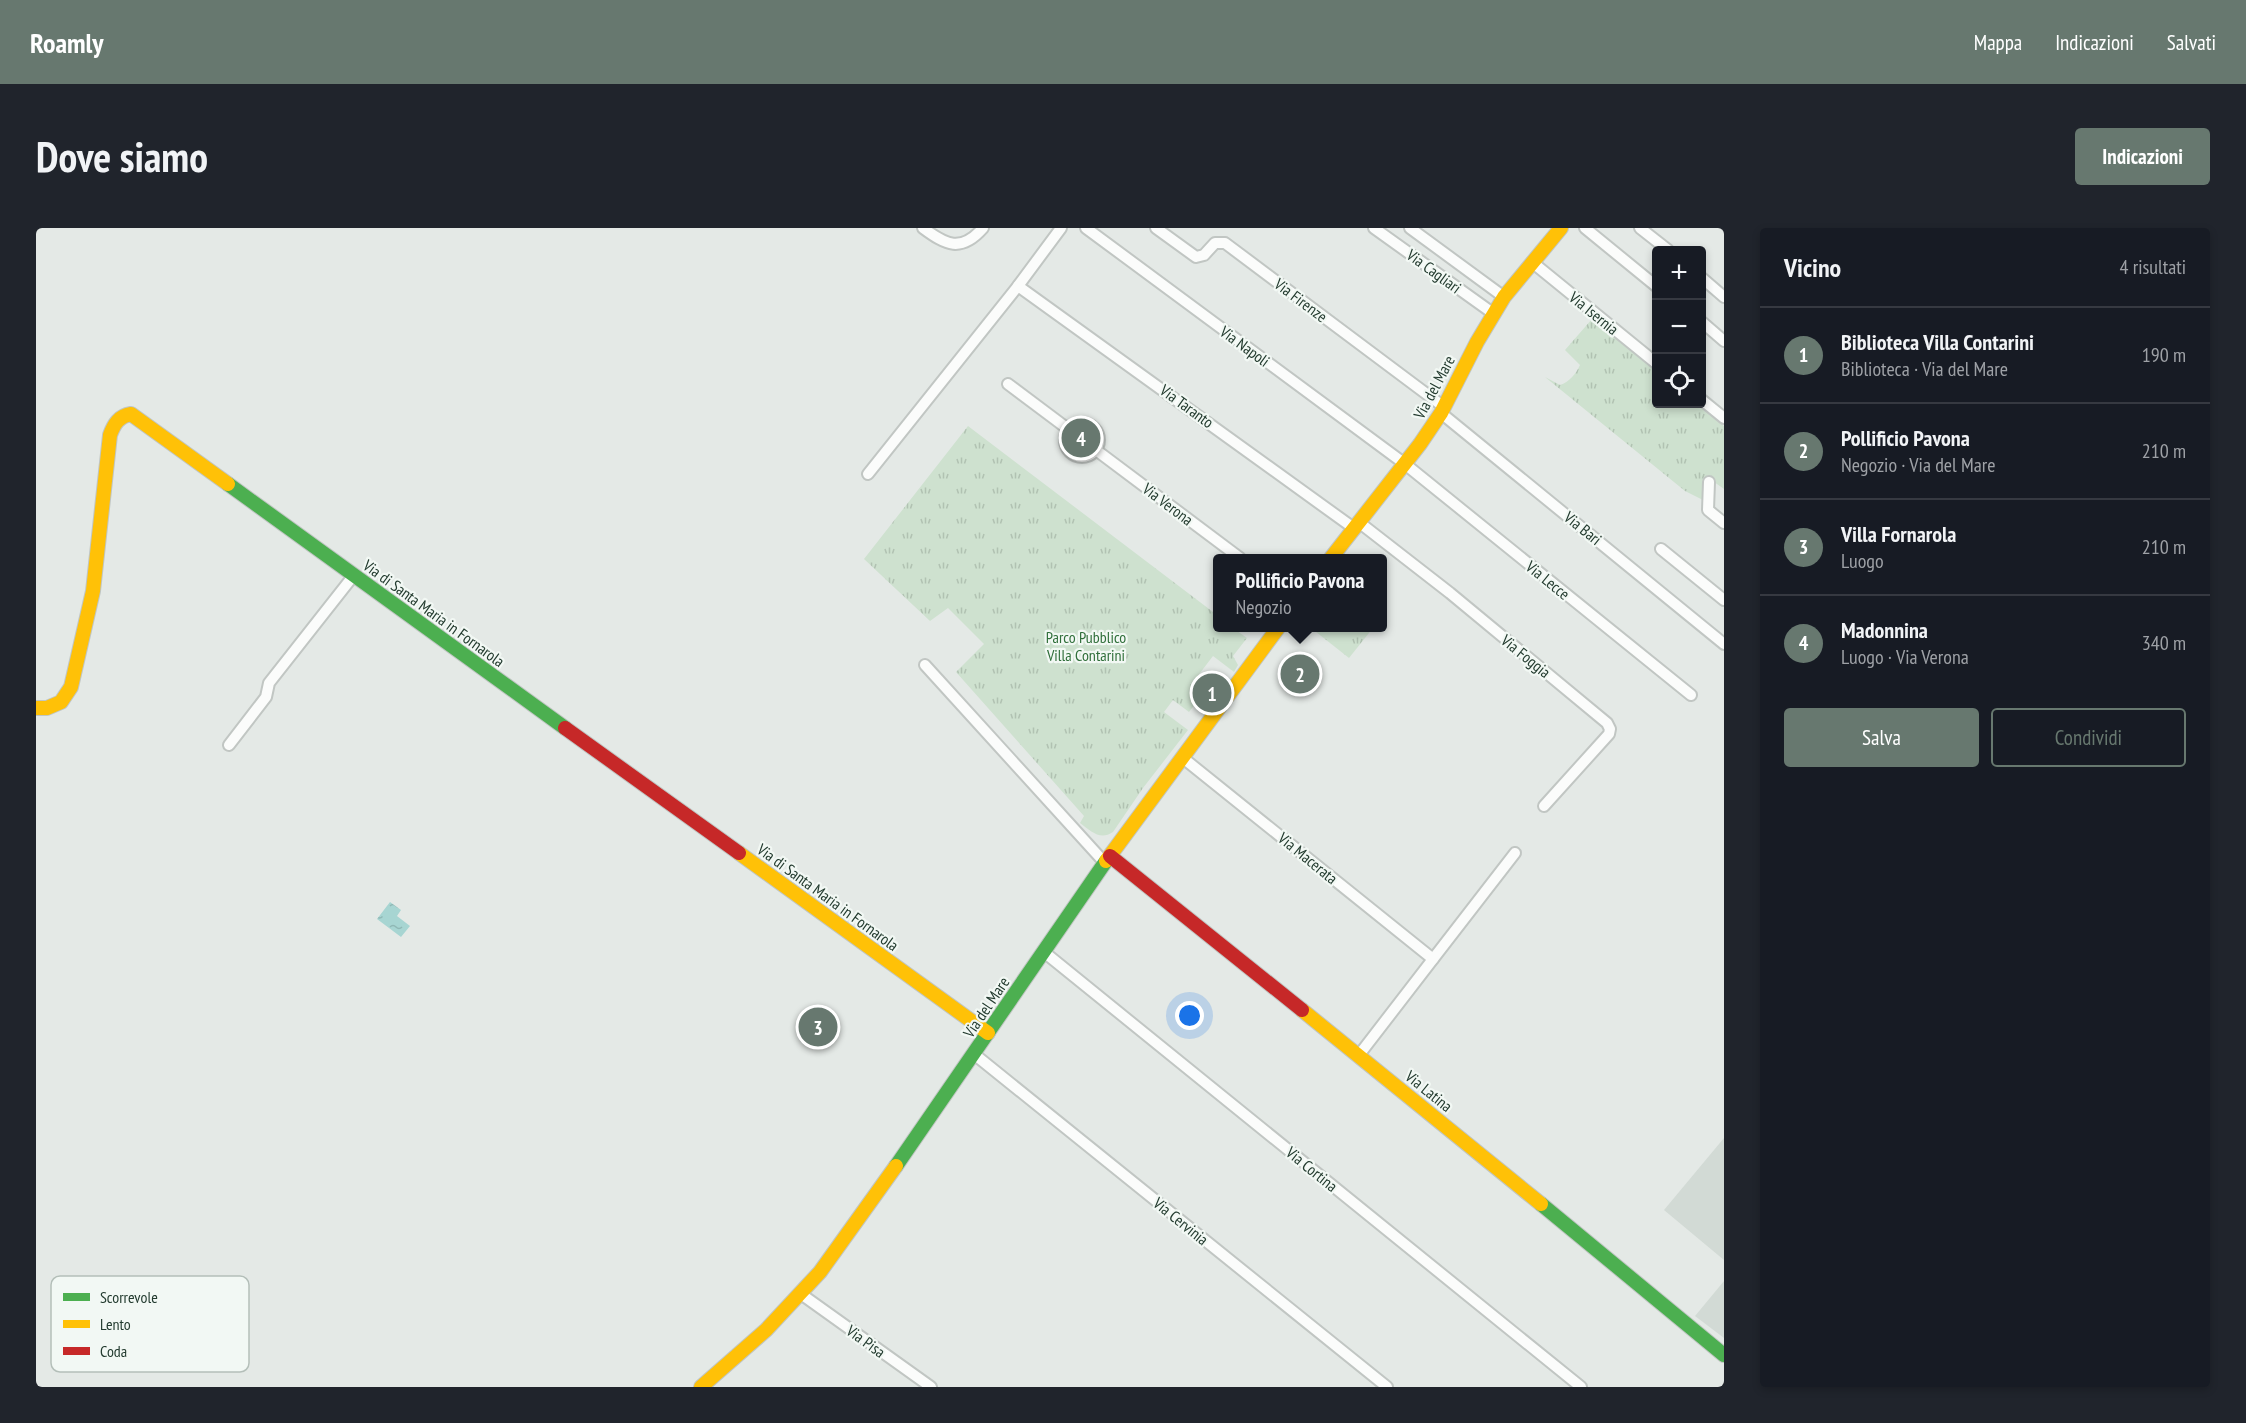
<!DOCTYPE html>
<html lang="it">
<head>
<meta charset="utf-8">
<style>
  body { margin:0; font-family:"PT Sans Narrow",sans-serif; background:#20242c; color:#f1f3f6 }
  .controls { position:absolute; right:18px; top:18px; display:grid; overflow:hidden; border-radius:6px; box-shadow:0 3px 9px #0003 }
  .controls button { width:54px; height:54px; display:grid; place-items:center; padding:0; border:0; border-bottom:2px solid #363941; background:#171b24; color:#f1f3f6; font:30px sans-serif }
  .you { position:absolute; left:1154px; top:788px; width:21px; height:21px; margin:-15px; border:4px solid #fff; border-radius:50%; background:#1a73e8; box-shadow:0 0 0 9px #1a73e833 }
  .badge { display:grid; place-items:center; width:39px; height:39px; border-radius:50%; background:#67786f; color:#fff; font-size:20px; font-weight:700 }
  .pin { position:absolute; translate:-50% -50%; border:3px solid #fff; box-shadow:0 2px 6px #0006 }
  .popup { position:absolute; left:1177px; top:326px; width:174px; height:78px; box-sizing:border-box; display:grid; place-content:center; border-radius:6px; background:#171b24; filter:drop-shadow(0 2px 4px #0005); font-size:20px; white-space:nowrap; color:#9ea1a6 }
  .popup b { font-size:22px; color:#f1f3f6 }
  .popup::after { content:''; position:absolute; left:50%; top:100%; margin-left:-12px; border:12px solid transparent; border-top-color:#171b24 }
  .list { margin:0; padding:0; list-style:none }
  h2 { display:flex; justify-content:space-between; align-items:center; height:78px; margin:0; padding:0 24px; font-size:26px }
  h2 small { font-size:20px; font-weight:400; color:#9ea1a6 }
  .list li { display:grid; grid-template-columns:39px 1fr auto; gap:18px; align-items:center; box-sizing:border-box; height:96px; padding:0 24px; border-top:2px solid #363941 }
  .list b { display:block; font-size:22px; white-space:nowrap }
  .list p { margin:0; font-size:20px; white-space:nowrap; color:#9ea1a6 }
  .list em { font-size:20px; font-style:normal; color:#9ea1a6 }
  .actions { display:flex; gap:12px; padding:18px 24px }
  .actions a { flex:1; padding:14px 0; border:2px solid #67786f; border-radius:6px; text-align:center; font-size:21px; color:#67786f }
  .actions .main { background:#67786f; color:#fff }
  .icon { flex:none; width:33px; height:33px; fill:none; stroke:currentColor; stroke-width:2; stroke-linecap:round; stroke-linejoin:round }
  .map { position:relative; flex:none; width:1688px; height:1159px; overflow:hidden; border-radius:6px }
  header { display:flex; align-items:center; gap:36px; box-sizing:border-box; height:84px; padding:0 30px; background:#67786f; color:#fff }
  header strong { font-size:28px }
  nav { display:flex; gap:33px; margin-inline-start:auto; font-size:21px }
  .intro { display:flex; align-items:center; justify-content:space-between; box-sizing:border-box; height:144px; padding:0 36px }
  h1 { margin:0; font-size:42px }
  .button { padding:15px 27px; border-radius:6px; background:#67786f; color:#fff; font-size:21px; font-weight:700 }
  main { display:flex; gap:36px; padding:0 36px }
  aside { flex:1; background:#171b24; border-radius:6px; box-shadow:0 3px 9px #0003 }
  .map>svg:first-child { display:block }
  .built { fill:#d2dad5 }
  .grass { fill:url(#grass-tufts) }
  .water { fill:url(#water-ripples) }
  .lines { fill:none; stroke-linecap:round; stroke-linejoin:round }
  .street-casing { stroke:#c1c6c3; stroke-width:14 }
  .fast-casing { stroke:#c0c6c3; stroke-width:16 }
  .slow-casing { stroke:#c0c6c3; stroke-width:16 }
  .jam-casing { stroke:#c0c6c3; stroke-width:16 }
  .street { stroke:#fbfcfb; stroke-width:10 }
  .fast { stroke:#4caf50; stroke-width:14 }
  .slow { stroke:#ffc107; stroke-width:14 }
  .jam { stroke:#c62828; stroke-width:14 }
  .labels { text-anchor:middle; stroke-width:4.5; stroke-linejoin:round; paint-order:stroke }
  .street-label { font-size:16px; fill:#233b2f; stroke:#f2f8f4 }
  .park-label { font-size:16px; fill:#306f3a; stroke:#f2f8f4 }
  .key { fill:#f2f8f4; stroke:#b4bfb9; stroke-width:1.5 }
  .key-label { font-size:16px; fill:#233b2f }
</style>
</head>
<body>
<header>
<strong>Roamly</strong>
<nav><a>Mappa</a><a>Indicazioni</a><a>Salvati</a></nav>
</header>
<div class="intro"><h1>Dove siamo</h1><a class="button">Indicazioni</a></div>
<main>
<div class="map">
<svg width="1688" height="1159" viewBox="0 0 1688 1159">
  <defs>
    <pattern id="grass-tufts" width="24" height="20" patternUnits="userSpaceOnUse" patternTransform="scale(1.5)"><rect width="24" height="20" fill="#cee1cf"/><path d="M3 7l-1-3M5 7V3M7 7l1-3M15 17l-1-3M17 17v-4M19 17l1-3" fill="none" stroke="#b1c2b2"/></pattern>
    <pattern id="water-ripples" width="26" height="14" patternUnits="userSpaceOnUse" patternTransform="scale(1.5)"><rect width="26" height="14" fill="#a7d5d2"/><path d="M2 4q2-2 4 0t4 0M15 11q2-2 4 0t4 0" fill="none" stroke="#8fb8b5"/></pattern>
  </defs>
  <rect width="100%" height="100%" fill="#e4e9e6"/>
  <g class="built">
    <polygon points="1688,910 1688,1032 1628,982"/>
    <polygon points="1688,1053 1688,1110 1659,1088"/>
  </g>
  <g class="grass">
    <path d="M 1556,91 L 1620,143 L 1620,176 L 1661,176 L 1688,198 L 1688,261 L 1671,249 L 1666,257 L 1669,273 L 1649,263 L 1509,149 L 1524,157 C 1533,154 1540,146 1544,137 L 1529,122 Z"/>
    <path d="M 932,198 L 1181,387 L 1182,400 L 1197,400 L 1211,410 L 1197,428 L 1202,437 L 1198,444 L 1177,428 L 1161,449 L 1173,458 L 1153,484 L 1137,472 L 1128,484 L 1152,502 L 1107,560 L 1077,604 C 1064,613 1055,603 1044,595 L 1048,588 L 920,444 L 948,416 L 912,380 L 894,393 L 828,331 Z"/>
    <polygon points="1275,400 1337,400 1313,430"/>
  </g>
  <polygon class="water" points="354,674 365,682 361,688 374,698 365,709 341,691"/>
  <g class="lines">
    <g class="street-casing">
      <g id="street">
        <path d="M 887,0 C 910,17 925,25 947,0"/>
        <polyline points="1050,0 1369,236 1655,467"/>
        <polyline points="1120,0 1160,29 1168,27 1179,15 1189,15 1408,179"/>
        <polyline points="1338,0 1458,86"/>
        <polyline points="1374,0 1468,69"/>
        <polyline points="1549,0 1620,58"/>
        <polyline points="1604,0 1632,22"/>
        <polyline points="1496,34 1620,135"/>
        <polyline points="1666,50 1688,69"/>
        <polyline points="982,58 1319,301"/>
        <polyline points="1666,94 1688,113"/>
        <polyline points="972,156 1032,201"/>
        <polyline points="1666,172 1688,190"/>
        <polyline points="1405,185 1688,416"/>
        <circle cx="1046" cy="212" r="17"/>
        <polyline points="1060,222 1204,330"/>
        <polyline points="832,246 982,58 1025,0"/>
        <polyline points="1673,254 1672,282 1688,295"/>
        <polyline points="1324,295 1414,365 1571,495 1574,501 1573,506 1508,578"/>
        <polyline points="1625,321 1688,372"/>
        <polyline points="889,437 1069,635"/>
        <polyline points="193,517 230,469 233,455 318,347"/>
        <polyline points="1147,530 1397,731 1323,827"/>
        <polyline points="1008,724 1545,1159"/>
        <polyline points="1397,731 1479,625"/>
        <polyline points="938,826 1351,1159"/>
        <polyline points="765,1066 895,1159"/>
      </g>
    </g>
    <g class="fast-casing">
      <g id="fast">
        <polyline points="192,256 529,500"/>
        <polyline points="860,938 1070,633"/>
        <polyline points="1505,976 1688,1127"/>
      </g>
    </g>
    <g class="slow-casing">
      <g id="slow">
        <polyline points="1295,330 1384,216 1405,185 1441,114 1468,69 1525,0"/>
        <path d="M 0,480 L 11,480 L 25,474 L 35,459 L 57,363 L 74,207 C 78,196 83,188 95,186 L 192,256"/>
        <polyline points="703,625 952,805"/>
        <polyline points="1070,633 1242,400"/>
        <polyline points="1266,782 1505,976"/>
        <polyline points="665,1159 730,1102 784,1044 860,938"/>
      </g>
    </g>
    <g class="jam-casing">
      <g id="jam">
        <polyline points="529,500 703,625"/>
        <polyline points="1074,628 1266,782"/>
      </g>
    </g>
    <use href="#street" class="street"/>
    <use href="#fast" class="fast"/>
    <use href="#slow" class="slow"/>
    <use href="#jam" class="jam"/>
  </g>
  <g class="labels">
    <g class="street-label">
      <text transform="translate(1398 43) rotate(36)" y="6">Via Cagliari</text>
      <text transform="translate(1265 72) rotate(37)" y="6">Via Firenze</text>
      <text transform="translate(1558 85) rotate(39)" y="6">Via Isernia</text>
      <text transform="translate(1209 118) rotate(36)" y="6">Via Napoli</text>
      <text transform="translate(1398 159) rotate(-62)" y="6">Via del Mare</text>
      <text transform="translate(1151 178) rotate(36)" y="6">Via Taranto</text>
      <text transform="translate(1132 276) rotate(37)" y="6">Via Verona</text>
      <text transform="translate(1547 300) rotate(39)" y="6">Via Bari</text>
      <text transform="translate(1512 352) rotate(39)" y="6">Via Lecce</text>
      <text transform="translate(398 385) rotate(36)" y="6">Via di Santa Maria in Fornarola</text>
      <text transform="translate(1490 428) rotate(39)" y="6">Via Foggia</text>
      <text transform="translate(1272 630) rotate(39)" y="6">Via Macerata</text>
      <text transform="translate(792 669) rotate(36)" y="6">Via di Santa Maria in Fornarola</text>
      <text transform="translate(950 779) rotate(-56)" y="6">Via del Mare</text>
      <text transform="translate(1393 863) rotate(39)" y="6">Via Latina</text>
      <text transform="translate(1276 941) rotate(39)" y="6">Via Cortina</text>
      <text transform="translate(1145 993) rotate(39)" y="6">Via Cervinia</text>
      <text transform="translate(830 1113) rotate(36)" y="6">Via Pisa</text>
    </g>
    <g class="park-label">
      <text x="1050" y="415">Parco Pubblico<tspan x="1050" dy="18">Villa Contarini</tspan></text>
    </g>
  </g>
  <rect x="15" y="1048" width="198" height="96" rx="9" class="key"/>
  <rect x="27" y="1065" width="27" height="8" fill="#4caf50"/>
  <rect x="27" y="1092" width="27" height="8" fill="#ffc107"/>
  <rect x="27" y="1119" width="27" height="8" fill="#c62828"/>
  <g class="key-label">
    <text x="64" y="1075">Scorrevole</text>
    <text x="64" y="1102">Lento</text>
    <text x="64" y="1129">Coda</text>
  </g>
</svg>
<div class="controls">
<button>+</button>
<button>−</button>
<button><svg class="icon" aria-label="locate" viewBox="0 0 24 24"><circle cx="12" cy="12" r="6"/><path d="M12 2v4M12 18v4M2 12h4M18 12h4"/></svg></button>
</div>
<div class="you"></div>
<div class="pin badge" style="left:1176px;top:465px">1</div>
<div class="pin badge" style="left:1264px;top:446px">2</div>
<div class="popup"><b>Pollificio Pavona</b>Negozio</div>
<div class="pin badge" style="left:782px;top:799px">3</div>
<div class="pin badge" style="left:1045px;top:210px">4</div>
</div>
<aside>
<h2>Vicino<small>4 risultati</small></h2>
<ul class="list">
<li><span class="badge">1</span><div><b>Biblioteca Villa Contarini</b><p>Biblioteca · Via del Mare</p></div><em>190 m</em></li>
<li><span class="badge">2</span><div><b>Pollificio Pavona</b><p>Negozio · Via del Mare</p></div><em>210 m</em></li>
<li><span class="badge">3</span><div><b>Villa Fornarola</b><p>Luogo</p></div><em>210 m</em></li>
<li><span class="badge">4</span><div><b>Madonnina</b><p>Luogo · Via Verona</p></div><em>340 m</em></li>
</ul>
<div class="actions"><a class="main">Salva</a><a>Condividi</a></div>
</aside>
</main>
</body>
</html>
